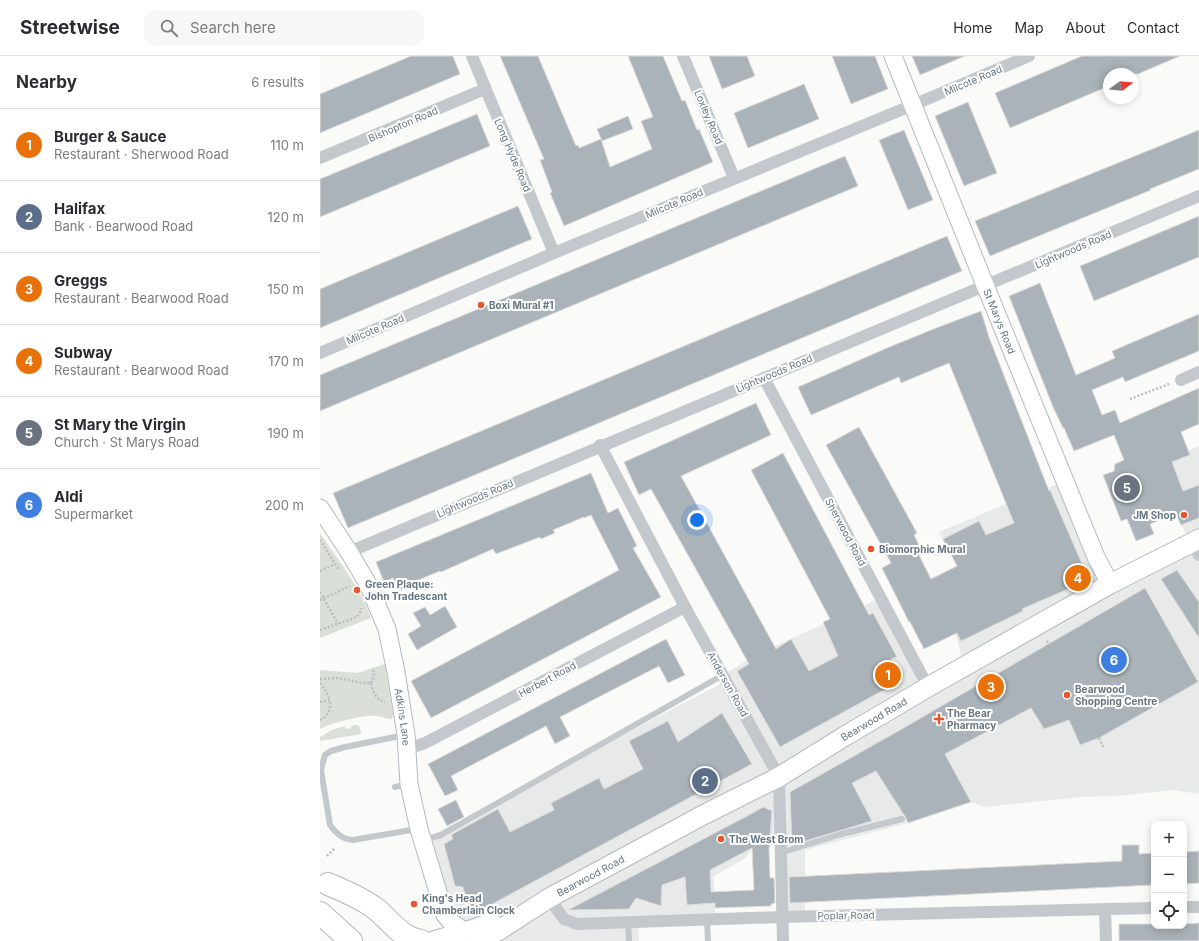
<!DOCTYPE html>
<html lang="en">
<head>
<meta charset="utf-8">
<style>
  body { margin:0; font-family:Inter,sans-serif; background:#f7f7f7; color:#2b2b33 }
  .controls { position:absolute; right:12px; bottom:12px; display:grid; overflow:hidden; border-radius:8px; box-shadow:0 2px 10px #0003 }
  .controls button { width:36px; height:36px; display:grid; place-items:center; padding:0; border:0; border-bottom:1px solid #e1e1e2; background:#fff; color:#2b2b33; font:20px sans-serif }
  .compass { position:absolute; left:783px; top:12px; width:36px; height:36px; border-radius:50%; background:#fff; box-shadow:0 2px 10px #0003; rotate:74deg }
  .you { position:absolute; left:377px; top:464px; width:14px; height:14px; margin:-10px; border:3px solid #fff; border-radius:50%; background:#1a73e8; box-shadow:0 0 0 6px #1a73e833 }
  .badge { display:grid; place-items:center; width:26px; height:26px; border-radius:50%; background:#111827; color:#fff; font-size:13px; font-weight:700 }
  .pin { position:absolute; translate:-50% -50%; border:2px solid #fff; box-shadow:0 1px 4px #0006 }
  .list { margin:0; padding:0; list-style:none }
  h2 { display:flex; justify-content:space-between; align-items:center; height:52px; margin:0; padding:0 16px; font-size:17px }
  h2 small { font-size:13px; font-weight:400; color:#7c7c81 }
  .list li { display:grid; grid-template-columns:26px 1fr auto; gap:12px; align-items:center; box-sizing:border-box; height:72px; padding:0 16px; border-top:1px solid #e1e1e2 }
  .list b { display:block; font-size:15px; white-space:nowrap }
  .list p { margin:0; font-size:13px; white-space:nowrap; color:#7c7c81 }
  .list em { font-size:13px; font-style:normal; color:#7c7c81 }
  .icon { flex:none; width:22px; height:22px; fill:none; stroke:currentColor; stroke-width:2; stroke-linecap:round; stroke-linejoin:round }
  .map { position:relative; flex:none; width:879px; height:885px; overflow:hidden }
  header { display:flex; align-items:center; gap:24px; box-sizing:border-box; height:56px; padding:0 20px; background:#fff; border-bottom:1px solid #e1e1e2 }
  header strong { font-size:19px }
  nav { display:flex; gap:22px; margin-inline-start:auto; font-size:14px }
  .search { width:280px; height:36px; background:#f7f7f7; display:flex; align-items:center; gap:10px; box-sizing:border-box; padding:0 14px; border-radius:12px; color:#7c7c81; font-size:15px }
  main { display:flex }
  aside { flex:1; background:#fff }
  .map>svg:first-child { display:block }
  .built { fill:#e8e9e9 }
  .green { fill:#dadfd7 }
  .building { fill:#aab3b9; stroke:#dcdcda; fill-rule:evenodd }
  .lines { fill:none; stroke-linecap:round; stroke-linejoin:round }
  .secondary-casing { stroke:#b3babf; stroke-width:19 }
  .primary-casing { stroke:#b5babe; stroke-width:21 }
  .highway-casing { stroke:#b4b9bd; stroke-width:24 }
  .path { stroke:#bbbfc2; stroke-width:2.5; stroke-dasharray:2 2; stroke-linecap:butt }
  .lane { stroke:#c3c8cc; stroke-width:6 }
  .street { stroke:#c3c8cc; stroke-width:12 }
  .secondary { stroke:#fff; stroke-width:17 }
  .primary { stroke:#fff; stroke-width:19 }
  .highway { stroke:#fff; stroke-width:22 }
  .poi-dot { fill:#e4572e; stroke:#fff; stroke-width:1.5 }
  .labels { text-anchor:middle; stroke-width:4; stroke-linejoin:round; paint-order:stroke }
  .street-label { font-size:10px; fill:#657683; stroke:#fff }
  .poi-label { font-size:10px; font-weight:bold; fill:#657683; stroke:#fff; text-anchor:start }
</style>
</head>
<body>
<header>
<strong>Streetwise</strong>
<div class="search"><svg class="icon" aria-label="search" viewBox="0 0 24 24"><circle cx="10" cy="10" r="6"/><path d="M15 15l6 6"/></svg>Search here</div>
<nav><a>Home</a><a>Map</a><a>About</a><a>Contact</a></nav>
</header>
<main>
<aside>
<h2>Nearby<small>6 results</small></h2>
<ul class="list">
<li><span class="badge" style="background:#e8710a">1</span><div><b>Burger &amp; Sauce</b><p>Restaurant · Sherwood Road</p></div><em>110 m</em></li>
<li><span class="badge" style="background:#5c6f8a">2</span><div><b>Halifax</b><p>Bank · Bearwood Road</p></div><em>120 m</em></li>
<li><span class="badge" style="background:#e8710a">3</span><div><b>Greggs</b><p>Restaurant · Bearwood Road</p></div><em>150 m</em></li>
<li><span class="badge" style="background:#e8710a">4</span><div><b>Subway</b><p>Restaurant · Bearwood Road</p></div><em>170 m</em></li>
<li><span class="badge" style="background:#6b7280">5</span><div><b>St Mary the Virgin</b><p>Church · St Marys Road</p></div><em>190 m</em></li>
<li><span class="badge" style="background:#3f7fe0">6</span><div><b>Aldi</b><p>Supermarket</p></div><em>200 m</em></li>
</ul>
</aside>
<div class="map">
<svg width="879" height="885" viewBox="0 0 879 885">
  <rect width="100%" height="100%" fill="#fafaf8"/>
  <polygon class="built" points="826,381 868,395 879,390 879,738 853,734 798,740 761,741 664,751 651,746 588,767 485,794 485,860 462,861 460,790 432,791 427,801 394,820 395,863 318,865 319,885 138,885 138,872 103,784 406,625 403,619 439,597 544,550 560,541 608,631 644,611 633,568 641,518 619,476 686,448 745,425 790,528 871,486 861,469"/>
  <g class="green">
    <path d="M 0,477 C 17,502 41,533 51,562 L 0,582 Z"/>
    <path d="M 65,608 L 73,658 L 72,663 C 67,664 62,660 57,660 C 45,658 10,667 0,673 L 0,614 L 37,617 Z"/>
    <polygon points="35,669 37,669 40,671 41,678 0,685 0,681 12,674 25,670 26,673 31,672 31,670"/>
  </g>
  <g class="building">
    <polygon points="91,0 133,0 140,18 0,77 0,38"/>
    <polygon points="180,0 218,0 256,90 258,89 259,92 281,83 290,111 332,93 321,65 333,61 308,0 343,0 362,45 365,44 377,74 379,73 393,106 244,170 230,137 232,136 220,104 224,103"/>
    <polygon points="389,0 427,0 435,20 402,33"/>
    <polygon points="512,0 555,0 568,33 531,48"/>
    <polygon points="592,0 645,0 600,19"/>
    <polygon points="762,0 860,0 818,18 789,18 789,30 690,72 675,37"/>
    <polygon points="484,28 499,63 428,92 414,57"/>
    <polygon points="648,46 677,117 644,130 615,60"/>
    <polygon points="157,58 170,90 0,161 0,123"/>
    <polygon points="308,60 313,73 282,85 277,73"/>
    <polygon points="584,74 613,144 588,154 559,84"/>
    <polygon points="879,74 879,113 830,133 831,134 670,200 655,165"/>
    <polygon points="525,100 538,130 0,355 0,319"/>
    <polygon points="198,150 212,183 0,272 0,233"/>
    <polygon points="879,160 879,201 774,245 760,210"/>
    <polygon points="627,180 642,215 28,472 13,437"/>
    <polygon points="720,227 756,319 795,302 792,295 879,258 879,295 805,326 803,321 772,334 782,359 795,354 800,367 879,332 879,368 861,376 870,399 852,406 863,435 879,429 879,462 861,469 856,458 830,468 834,478 816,485 807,463 801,465 783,419 794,415 795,408 804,404 794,379 754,395 744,372 743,372 733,351 689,240"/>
    <polygon points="661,255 669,281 729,435 730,434 769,524 702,553 703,555 641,585 637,577 604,593 590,566 589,566 562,512 571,507 506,389 539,371 597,477 594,479 603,497 599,499 611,523 637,510 623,483 659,465 666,479 694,467 629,307 581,327 579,321 491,359 478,331 567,292 616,272"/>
    <polygon points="436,347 451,379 361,420 456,593 471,583 489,615 518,600 503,566 510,563 431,414 463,397 549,559 553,557 577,601 571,603 580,625 460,691 417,615 429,608 331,433 319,439 304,406"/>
    <polygon points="271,417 288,457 298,452 317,490 313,492 341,541 111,662 91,625 299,514 271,459 264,462 264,461 233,474 235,477 221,483 220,481 176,498 173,493 121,516 120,515 89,528 90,530 78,535 73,522 64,526 56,506"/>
    <polygon points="857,514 879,546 879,582 841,523"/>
    <polygon points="825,532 878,626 779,682 760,689 749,664 724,673 711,652 625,698 651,746 588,767 585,760 584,759 556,715 532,727 552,765 472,789 470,736 580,674"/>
    <polygon points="125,550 137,571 97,594 88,578 101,570 93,557 105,551 110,559"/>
    <polygon points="346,583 365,619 348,627 339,610 240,661 250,680 235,688 226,670 131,720 138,734 125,740 108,708"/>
    <polygon points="402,657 432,708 150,860 143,831 135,830 124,788 133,783 131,779 178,753 190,776 234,754 231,747 279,722 284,733 323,713 309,685 348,665 358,686"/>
    <polygon points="136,744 144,761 127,770 118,753"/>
    <path d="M 443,751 L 452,755 L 449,793 L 450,822 L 454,822 L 455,847 L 451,848 L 451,850 L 395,852 L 395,847 L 367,849 L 365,821 L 342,829 L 341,850 L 316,842 L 309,853 L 248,854 L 429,759 ZM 432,792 L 434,834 L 391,836 L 390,814 Z"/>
    <polygon points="802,789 819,789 819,798 834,797 834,829 470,847 469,821 802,805"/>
    <polygon points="879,795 879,827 864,828 864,796"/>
    <polygon points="879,867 879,885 799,885 799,868 834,868 834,870 864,870 864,868"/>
  </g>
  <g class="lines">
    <g class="secondary-casing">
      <g id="secondary">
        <path id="s1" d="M 573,0 L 665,229 L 776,501 L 790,528"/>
        <path id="s2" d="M 0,452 L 29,496 L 48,528 L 67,573 L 76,616 L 86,679 L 89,728 L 99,773 L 125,859 L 131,866 L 145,876"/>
      </g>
    </g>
    <g class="primary-casing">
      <g id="primary">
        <polyline points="113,885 157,872 172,866"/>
        <path id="s3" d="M 157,885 L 178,875 L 229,842 L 385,758 L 459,721 L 525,680 L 608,631 L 790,528 L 879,483"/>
      </g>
    </g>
    <g class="highway-casing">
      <g id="highway">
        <path d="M 8,828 C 24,835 42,842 56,853 C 71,865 81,882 101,885"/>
        <polyline points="0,857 31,885"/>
      </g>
    </g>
    <g class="path">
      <polyline points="810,343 849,328"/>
      <polyline points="0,484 19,514"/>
      <polyline points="0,515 15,508"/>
      <polyline points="0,536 18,568"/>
      <polyline points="0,544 30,530"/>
      <polyline points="0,574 37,561 41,555 41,552"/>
      <polyline points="727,585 729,588"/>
      <path d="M 0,623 L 18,622 L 42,627 L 51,627 C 53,636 55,643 65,646"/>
      <polyline points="0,627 6,635 10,644 0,646"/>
      <polyline points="51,627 54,619 53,612"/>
      <path d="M 0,664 C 8,660 11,653 10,644"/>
      <polyline points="779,682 784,692"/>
      <polyline points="7,800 14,793"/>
    </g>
    <g class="lane">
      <path d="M 85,679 L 25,691 L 11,695 L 5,699 L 1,714 L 10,769 C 16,777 22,783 33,784 L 97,773"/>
      <polyline points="75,731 88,728"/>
      <polyline points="103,784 121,779 403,619"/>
      <polyline points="460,797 518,779 582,763"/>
      <polyline points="387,863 388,885"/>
      <polyline points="308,865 309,885"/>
    </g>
    <g class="street">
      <polyline points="152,0 234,197"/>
      <polyline points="363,0 414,122"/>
      <polyline points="0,102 165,33"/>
      <polyline points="0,297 234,197 593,49 709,0"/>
      <polyline points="444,322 608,631"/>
      <polyline points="861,324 879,316"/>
      <polyline points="280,389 365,551 459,721 463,885"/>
      <polyline points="871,486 879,499"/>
      <path d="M 29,496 C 312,375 596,258 879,140"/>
      <polyline points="87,693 105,687 365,551"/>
      <polyline points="229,842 244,863 257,868 462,861 834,852"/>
      <polyline points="864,851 879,851"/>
      <polyline points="785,853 786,885"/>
    </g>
    <use href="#secondary" class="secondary"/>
    <use href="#primary" class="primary"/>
    <use href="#highway" class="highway"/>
  </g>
  <g class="poi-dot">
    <circle cx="161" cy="249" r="4"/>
    <circle cx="864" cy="459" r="4"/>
    <circle cx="551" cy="493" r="4"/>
    <circle cx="37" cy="534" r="4"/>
    <circle cx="747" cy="639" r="4"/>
    <path d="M617 657h4v4h4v4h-4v4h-4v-4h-4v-4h4z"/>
    <circle cx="401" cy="783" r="4"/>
    <circle cx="94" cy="848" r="4"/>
  </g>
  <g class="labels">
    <g class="street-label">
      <text transform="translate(653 24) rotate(-23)" y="4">Milcote Road</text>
      <text transform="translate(389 61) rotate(67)" y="4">Loxley Road</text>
      <text transform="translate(83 68) rotate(-23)" y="4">Bishopton Road</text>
      <text transform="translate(193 99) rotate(67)" y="4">Long Hyde Road</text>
      <text transform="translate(354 147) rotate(-23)" y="4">Milcote Road</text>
      <text transform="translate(753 193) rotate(-23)" y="4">Lightwoods Road</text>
      <text dy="4" stroke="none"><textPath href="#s1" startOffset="286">St Marys Road</textPath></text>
      <text transform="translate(55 273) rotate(-23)" y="4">Milcote Road</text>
      <text transform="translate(454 317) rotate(-23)" y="4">Lightwoods Road</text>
      <text transform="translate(155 442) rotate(-23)" y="4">Lightwoods Road</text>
      <text transform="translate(526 476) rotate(62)" y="4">Sherwood Road</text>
      <text transform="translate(227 623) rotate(-28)" y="4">Herbert Road</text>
      <text transform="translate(408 628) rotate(61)" y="4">Anderson Road</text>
      <text dy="4" stroke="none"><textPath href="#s2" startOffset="228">Adkins Lane</textPath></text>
      <text dy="4" stroke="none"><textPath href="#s3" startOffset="455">Bearwood Road</textPath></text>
      <text dy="4" stroke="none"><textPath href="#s3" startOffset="131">Bearwood Road</textPath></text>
      <text transform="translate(526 859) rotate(-1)" y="4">Poplar Road</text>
    </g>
    <g class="poi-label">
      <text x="169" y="253">Boxi Mural #1</text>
      <text x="856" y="463" text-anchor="end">JM Shop</text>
      <text x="559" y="497">Biomorphic Mural</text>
      <text x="45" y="532">Green Plaque:<tspan x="45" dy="12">John Tradescant</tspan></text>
      <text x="755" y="637">Bearwood<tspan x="755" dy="12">Shopping Centre</tspan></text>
      <text x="627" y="661">The Bear<tspan x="627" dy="12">Pharmacy</tspan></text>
      <text x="409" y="787">The West Brom</text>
      <text x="102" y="846">King's Head<tspan x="102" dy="12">Chamberlain Clock</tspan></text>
    </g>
  </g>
</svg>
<div class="controls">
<button>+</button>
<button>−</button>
<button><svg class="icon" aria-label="locate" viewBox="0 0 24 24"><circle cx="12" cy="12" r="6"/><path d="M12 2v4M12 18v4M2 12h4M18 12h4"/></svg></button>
</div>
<svg class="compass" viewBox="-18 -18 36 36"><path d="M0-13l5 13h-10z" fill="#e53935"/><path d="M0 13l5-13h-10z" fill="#7c7c81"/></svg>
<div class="you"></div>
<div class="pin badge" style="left:568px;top:619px;background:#e8710a">1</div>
<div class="pin badge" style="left:385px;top:725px;background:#5c6f8a">2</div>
<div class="pin badge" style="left:671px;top:631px;background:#e8710a">3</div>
<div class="pin badge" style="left:758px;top:522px;background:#e8710a">4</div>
<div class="pin badge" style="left:807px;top:432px;background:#6b7280">5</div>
<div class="pin badge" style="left:794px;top:604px;background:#3f7fe0">6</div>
</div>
</main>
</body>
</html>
